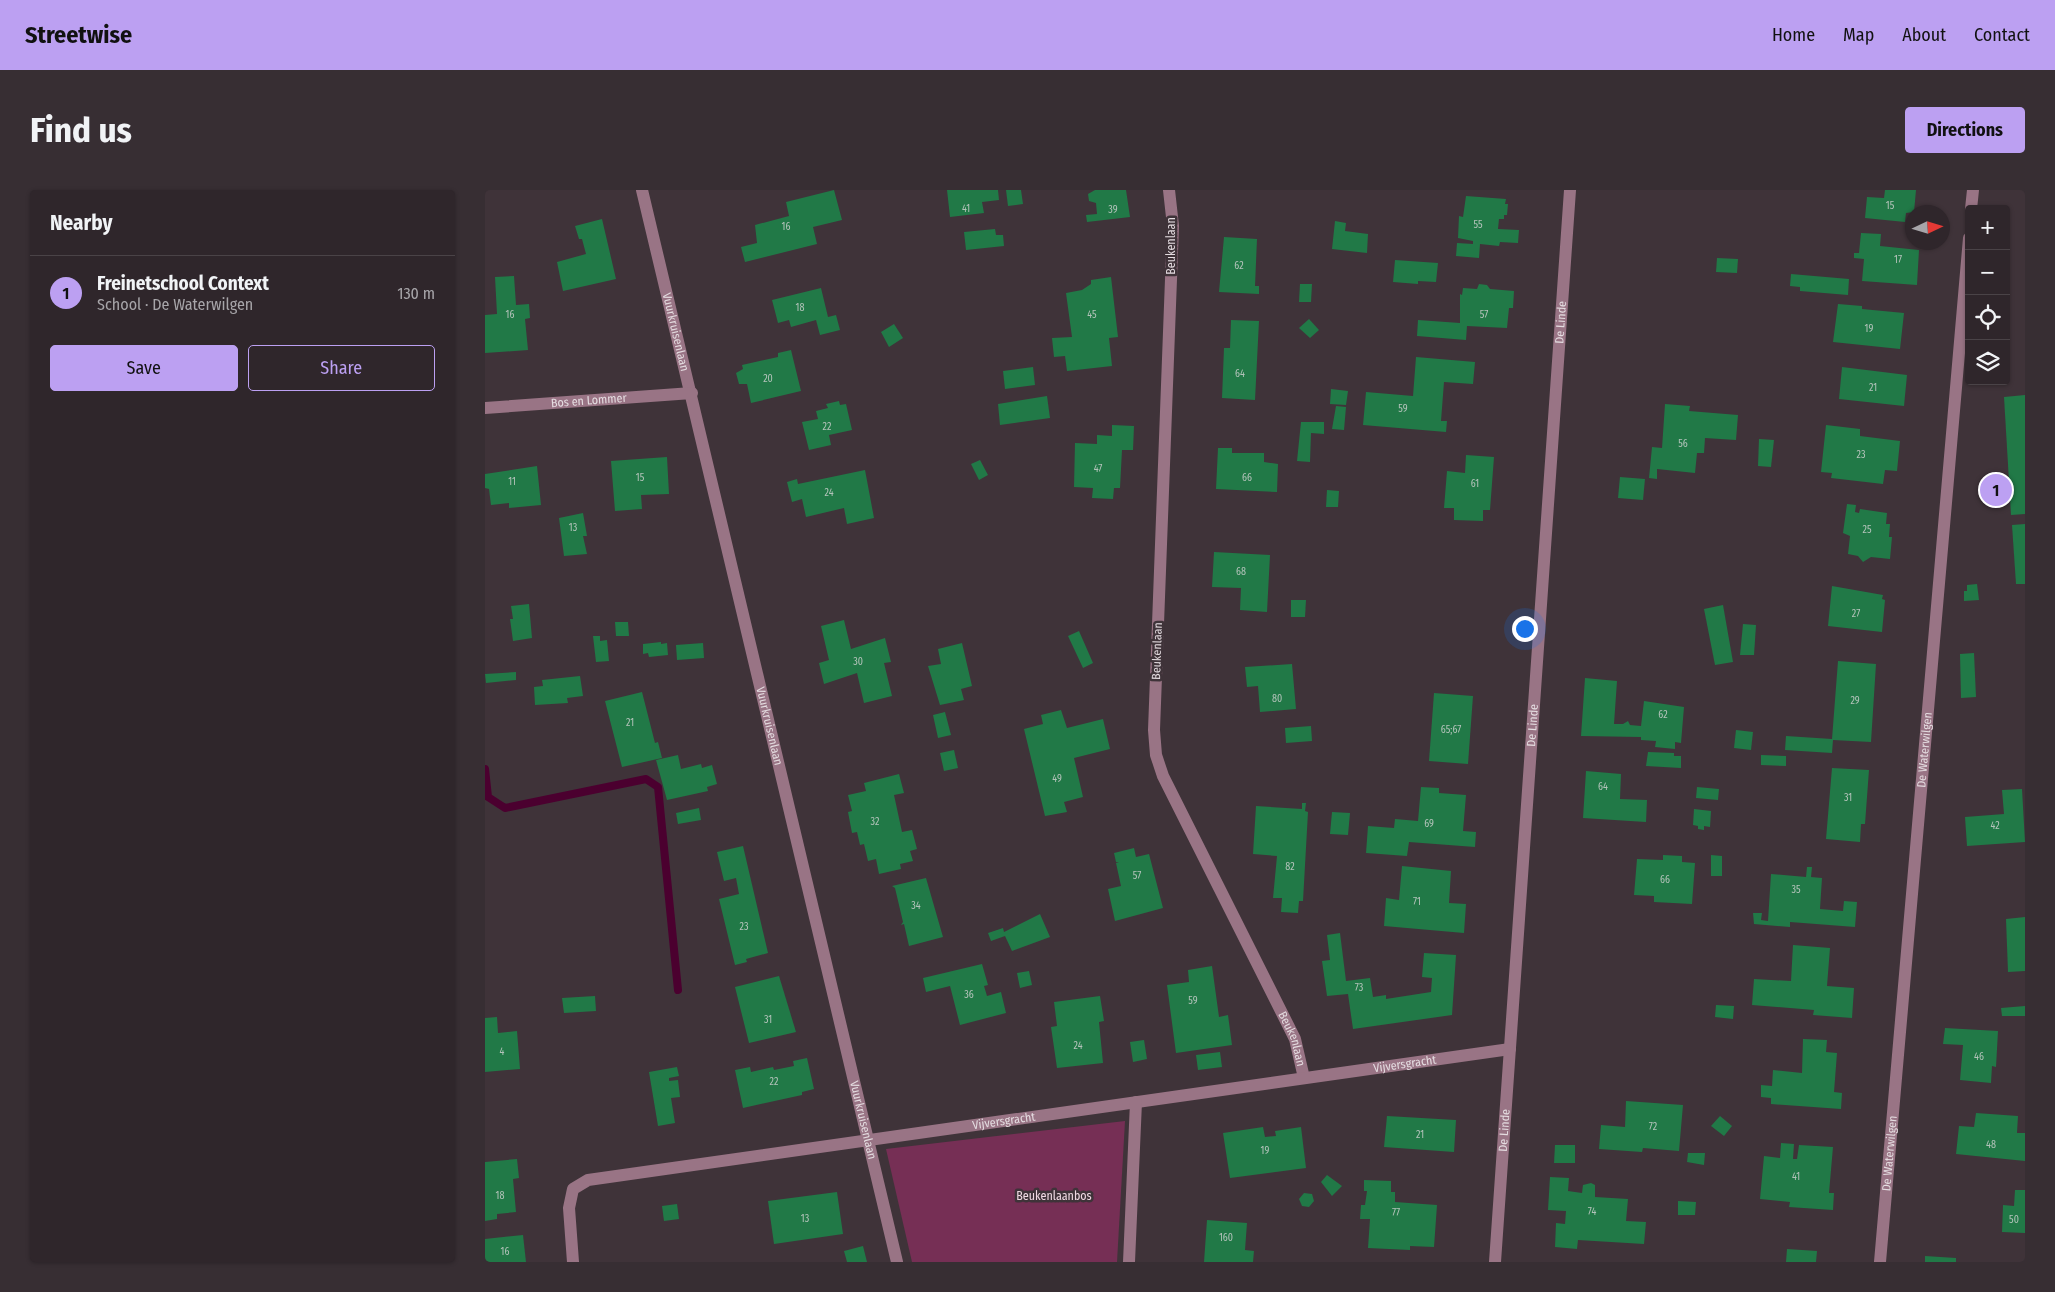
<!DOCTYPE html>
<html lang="en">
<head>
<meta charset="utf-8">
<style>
  body { margin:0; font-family:"Fira Sans Condensed",sans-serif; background:#372e33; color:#f1f3f6 }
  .controls { position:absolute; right:15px; top:15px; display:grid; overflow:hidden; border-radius:5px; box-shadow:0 1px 4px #0004 }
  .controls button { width:45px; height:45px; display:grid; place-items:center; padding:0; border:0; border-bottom:1px solid #4a4347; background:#2f262b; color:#f1f3f6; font:25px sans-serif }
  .compass { position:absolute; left:1420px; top:15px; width:45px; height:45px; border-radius:50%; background:#2f262b; box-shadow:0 1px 4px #0004; rotate:86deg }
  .you { position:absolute; left:1039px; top:438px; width:18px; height:18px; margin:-12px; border:4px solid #fff; border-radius:50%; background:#1a73e8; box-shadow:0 0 0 8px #1a73e833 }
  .badge { display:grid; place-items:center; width:32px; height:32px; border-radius:50%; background:#bca0f2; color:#111; font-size:16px; font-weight:700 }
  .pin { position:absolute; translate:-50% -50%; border:2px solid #fff; box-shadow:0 1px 5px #0006 }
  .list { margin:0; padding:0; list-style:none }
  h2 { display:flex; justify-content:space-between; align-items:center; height:65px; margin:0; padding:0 20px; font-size:21px }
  h2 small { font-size:16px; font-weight:400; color:#a7a5a9 }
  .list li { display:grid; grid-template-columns:32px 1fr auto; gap:15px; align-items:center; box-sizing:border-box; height:75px; padding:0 20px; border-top:1px solid #4a4347 }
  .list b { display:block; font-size:19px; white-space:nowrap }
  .list p { margin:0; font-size:16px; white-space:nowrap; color:#a7a5a9 }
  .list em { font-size:16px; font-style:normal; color:#a7a5a9 }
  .actions { display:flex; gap:10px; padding:15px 20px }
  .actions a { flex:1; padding:11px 0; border:1px solid #bca0f2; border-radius:5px; text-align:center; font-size:18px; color:#bca0f2 }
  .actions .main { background:#bca0f2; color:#111 }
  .icon { flex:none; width:28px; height:28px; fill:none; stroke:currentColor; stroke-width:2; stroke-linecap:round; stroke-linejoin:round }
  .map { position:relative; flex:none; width:1540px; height:1072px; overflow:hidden; border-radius:5px }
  header { display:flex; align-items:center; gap:30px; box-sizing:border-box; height:70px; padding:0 25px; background:#bca0f2; color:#111 }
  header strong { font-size:24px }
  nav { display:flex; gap:28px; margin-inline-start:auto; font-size:18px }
  .intro { display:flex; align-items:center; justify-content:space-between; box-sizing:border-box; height:120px; padding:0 30px }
  h1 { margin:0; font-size:35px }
  .button { padding:12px 22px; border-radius:5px; background:#bca0f2; color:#111; font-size:18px; font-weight:700 }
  main { display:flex; gap:30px; padding:0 30px }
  aside { flex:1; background:#2f262b; border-radius:5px; box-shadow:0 1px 4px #0004 }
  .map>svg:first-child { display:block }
  .green { fill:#762f55 }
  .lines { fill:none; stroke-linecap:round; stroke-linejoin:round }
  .stream { stroke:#4b002f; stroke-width:8 }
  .building { fill:#217947 }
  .minor { stroke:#997485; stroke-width:12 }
  .labels { text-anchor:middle; stroke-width:5; stroke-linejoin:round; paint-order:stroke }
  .number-label { font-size:10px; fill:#b3c3ba }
  .street-label { font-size:12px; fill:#e4dce0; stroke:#3f3339 }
  .park-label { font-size:12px; fill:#f0d9e3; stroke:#3f3339 }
</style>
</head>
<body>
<header>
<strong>Streetwise</strong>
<nav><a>Home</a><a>Map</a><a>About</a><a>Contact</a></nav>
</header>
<div class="intro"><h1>Find us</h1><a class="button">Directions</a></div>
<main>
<aside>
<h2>Nearby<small></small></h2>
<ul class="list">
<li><span class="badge">1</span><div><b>Freinetschool Context</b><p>School · De Waterwilgen</p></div><em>130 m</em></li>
</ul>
<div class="actions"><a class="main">Save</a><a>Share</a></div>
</aside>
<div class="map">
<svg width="1540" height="1072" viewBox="0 0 1540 1072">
  <rect width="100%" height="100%" fill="#3f3339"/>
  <polygon class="green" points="640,931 632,1072 427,1072 401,959"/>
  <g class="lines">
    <polyline class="stream" points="0,579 3,607 20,618 161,589 173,597 193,800"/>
  </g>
  <g class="building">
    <polygon points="349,0 357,30 328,37 332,54 260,72 256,57 272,53 270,35 304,26 301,12"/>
    <polygon points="462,0 513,0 514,10 497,12 499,23 465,27"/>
    <polygon points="521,0 536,0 538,14 523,16"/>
    <polygon points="610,0 641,0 645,27 602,32 601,25 612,24 611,13 604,11 603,4"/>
    <polygon points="1400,0 1431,0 1429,22 1421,23 1420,32 1380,28 1382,7 1399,8"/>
    <polygon points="981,6 1021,9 1020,14 1023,14 1022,25 1019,25 1019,29 1014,29 1013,39 1034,40 1033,53 1015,52 1014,56 995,54 994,68 971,66 972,53 988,54 988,51 973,48 974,26 978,27"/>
    <polygon points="117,29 131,89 78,101 72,72 101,64 97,49 94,49 90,36"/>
    <polygon points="850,31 861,33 860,41 883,44 882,63 847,59"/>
    <polygon points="510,39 511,45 518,45 519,56 481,60 479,42"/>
    <polygon points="1376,43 1396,44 1395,56 1434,60 1432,95 1377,91 1379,69 1369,68 1369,63 1374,63"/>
    <polygon points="739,47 772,49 770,96 774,96 774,104 734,102"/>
    <polygon points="1232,68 1253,69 1252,83 1231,82"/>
    <polygon points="910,70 953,73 951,92 933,91 933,94 908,92"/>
    <polygon points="1306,84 1364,89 1363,105 1315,101 1315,97 1305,96"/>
    <polygon points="29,86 31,115 44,114 45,128 40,129 43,160 0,163 0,125 12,124 10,87"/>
    <polygon points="626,87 633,147 624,148 627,176 582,181 580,166 569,167 567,148 587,147 581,103 597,100 606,94 606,90"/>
    <polygon points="815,94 827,94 826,112 814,112"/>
    <polygon points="994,94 1002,95 1005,99 1029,101 1028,118 1024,118 1022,138 982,136 981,150 932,146 933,130 975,133 975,104 977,105 978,98 992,99"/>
    <polygon points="336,98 343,127 351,125 355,140 335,145 331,130 306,137 304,130 293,133 287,110"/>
    <polygon points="1353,114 1377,116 1377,119 1419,123 1415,159 1348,152"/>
    <polygon points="824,129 834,140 825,148 814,138"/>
    <polygon points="746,130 774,131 770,210 737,208 739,158 745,158"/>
    <polygon points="409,134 418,148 404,157 396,142"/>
    <polygon points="306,160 316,201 266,213 262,194 254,194 251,183 258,179 257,175 293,167 293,163"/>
    <polygon points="931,167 990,172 988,194 959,192 956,231 962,231 961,242 878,235 881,202 928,206"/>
    <polygon points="548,177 550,195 520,199 518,181"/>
    <polygon points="1357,177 1422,185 1419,216 1354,209"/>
    <polygon points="846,199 863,201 861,215 845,214"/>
    <polygon points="1540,205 1540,324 1526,325 1519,207"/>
    <polygon points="562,206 565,228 515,235 513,214"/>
    <polygon points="354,211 355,215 361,214 367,240 344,245 346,255 324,260 317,232 333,229 331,221 343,218 341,214"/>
    <polygon points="1180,214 1205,216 1204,221 1253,225 1251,250 1220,248 1219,263 1212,263 1210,283 1172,279 1172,289 1164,288 1167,257 1177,258"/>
    <polygon points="851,216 861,217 859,240 847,239"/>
    <polygon points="816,232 839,232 839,244 826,243 825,272 812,271"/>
    <polygon points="627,235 649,236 648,260 637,260 635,298 629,298 628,309 607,308 608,298 589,297 590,253 612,254 612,245 627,246"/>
    <polygon points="1341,235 1375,239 1375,246 1415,251 1412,281 1400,280 1398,294 1346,288 1347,283 1336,282"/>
    <polygon points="1274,249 1289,250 1286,277 1273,276"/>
    <polygon points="733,258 747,258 747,263 779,263 779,272 793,274 792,302 731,299"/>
    <polygon points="981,265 1009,267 1005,320 998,320 998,331 969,330 969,318 959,318 962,281 980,283"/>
    <polygon points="182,267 184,304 156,305 157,319 130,321 126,271"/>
    <polygon points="495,270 503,285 494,290 486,274"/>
    <polygon points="52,276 56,315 24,318 24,313 6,315 4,299 0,298 0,284"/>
    <polygon points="380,280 389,328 362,334 359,318 321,327 317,309 307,312 302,292 312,289 313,294"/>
    <polygon points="1135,287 1160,289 1158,310 1133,308"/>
    <polygon points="842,300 854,301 853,317 841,317"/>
    <polygon points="1362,314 1371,315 1370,322 1374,323 1375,319 1402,323 1401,334 1405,334 1404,347 1407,347 1405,369 1386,367 1378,372 1373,366 1363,364 1365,346 1358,343"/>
    <polygon points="98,323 102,346 98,346 102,364 79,366 74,328"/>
    <polygon points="1540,334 1540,394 1531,394 1527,335"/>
    <polygon points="729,362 785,365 782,422 755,420 756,398 727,397"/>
    <polygon points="1492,394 1494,410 1479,411 1479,401 1482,401 1482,395"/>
    <polygon points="1347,396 1398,405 1397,409 1400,410 1397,442 1343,436"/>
    <polygon points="806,410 821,410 820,427 806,427"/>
    <polygon points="44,414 47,448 28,451 25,429 28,429 26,416"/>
    <polygon points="1238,415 1248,472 1230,475 1219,419"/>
    <polygon points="359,430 366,459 400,448 406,472 399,473 407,506 379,513 372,483 339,494 334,473 344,470 336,436"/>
    <polygon points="130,432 143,432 144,446 131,446"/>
    <polygon points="1258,434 1271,435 1269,465 1255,465"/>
    <polygon points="594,441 608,473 598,478 583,446"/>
    <polygon points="108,446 115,446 115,451 122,450 124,471 111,472"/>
    <polygon points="176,452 176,454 182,453 183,465 164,467 163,463 158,464 158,454"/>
    <polygon points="218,453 219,468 192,470 191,455"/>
    <polygon points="477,453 487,496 476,499 479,510 455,515 443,476 456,474 453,459"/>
    <polygon points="1489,463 1491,507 1476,508 1475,464"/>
    <polygon points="1353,471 1391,474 1386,552 1348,550 1347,563 1300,560 1301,546 1347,549"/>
    <polygon points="807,474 811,519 775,522 773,496 762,497 760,477"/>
    <polygon points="31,482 31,490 1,493 0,484"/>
    <polygon points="95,486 98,506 82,508 83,513 50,515 49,497 58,496 57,490"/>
    <polygon points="1100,488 1132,491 1129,534 1138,534 1143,531 1145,535 1156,536 1159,511 1199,517 1196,553 1190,552 1190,559 1170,557 1171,551 1156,550 1156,547 1096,546"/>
    <polygon points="157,502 170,553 173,552 177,568 137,577 120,511"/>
    <polygon points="949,503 988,506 983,574 944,571"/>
    <polygon points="576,520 582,538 618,529 625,559 589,568 598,607 579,612 582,622 560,626 539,539 558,534 556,525"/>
    <polygon points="460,522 466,545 453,548 448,525"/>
    <polygon points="826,536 827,551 801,553 800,538"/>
    <polygon points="1251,540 1268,542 1266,560 1249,558"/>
    <polygon points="469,560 473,578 459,581 455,563"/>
    <polygon points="1163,562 1189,563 1189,566 1196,566 1196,578 1161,576"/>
    <polygon points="193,565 196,579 216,574 217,578 227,575 232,594 222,597 223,601 182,610 171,570"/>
    <polygon points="1276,565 1301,566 1301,576 1276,575"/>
    <polygon points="1347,578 1384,580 1380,634 1376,634 1375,652 1341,649"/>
    <polygon points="1101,581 1136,584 1135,609 1162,610 1161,632 1098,628"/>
    <polygon points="414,584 419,603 409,605 417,642 427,640 432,659 425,661 428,671 415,674 416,679 394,684 391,669 383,671 379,654 375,655 372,642 367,643 363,622 367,621 363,605 381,601 379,593"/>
    <polygon points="936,597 954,598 954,603 981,605 978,641 991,642 990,657 924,652 922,666 881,663 883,636 909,638 910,629 933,631"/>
    <polygon points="1212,597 1234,599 1233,610 1211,608"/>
    <polygon points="1537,599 1540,652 1482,656 1480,627 1519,624 1517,600"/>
    <polygon points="817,613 821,613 820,621 823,622 818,711 814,711 813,723 796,722 797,708 788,708 792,666 768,664 771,616 817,619"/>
    <polygon points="214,618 216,630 193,634 191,623"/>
    <polygon points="1209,619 1226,621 1225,637 1219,636 1219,640 1213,639 1213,636 1208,635"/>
    <polygon points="847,622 865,623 863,645 845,644"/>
    <polygon points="258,656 283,763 261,769 262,772 250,775 234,709 254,704 251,688 239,691 232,662"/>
    <polygon points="649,658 651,667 664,664 678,718 630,731 623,699 636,696 631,673 634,673 631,672 629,663"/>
    <polygon points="1178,665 1197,666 1197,672 1210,673 1207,714 1169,712 1169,706 1149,705 1152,669 1178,670"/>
    <polygon points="1226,665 1237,666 1237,686 1226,686"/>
    <polygon points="917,676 966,681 964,713 981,714 979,743 899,736 901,708 914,710"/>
    <polygon points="1322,677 1327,677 1326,687 1337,688 1335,719 1358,721 1359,711 1372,712 1370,737 1305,732 1305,737 1269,734 1268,723 1277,723 1276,730 1283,731 1286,684 1321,687"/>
    <polygon points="441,688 458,747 424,756 419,734 416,735 418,732 410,698 407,696"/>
    <polygon points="555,724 565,747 527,761 520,746 506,751 503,743 518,738 519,742"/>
    <polygon points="1540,727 1540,781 1523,782 1521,729"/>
    <polygon points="855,743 861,791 885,788 888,807 901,805 901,809 946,802 947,788 937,787 939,763 971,765 967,825 868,839 863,804 842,806 837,771 845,770 842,745"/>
    <polygon points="1308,755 1345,758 1342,796 1369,798 1367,828 1328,825 1329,820 1267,815 1269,789 1306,791"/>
    <polygon points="497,774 503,795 499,796 502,806 516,802 521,823 475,835 465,796 441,802 438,788"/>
    <polygon points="727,776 734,827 743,825 747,855 691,863 682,795 704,792 703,780"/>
    <polygon points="544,781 547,795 535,798 532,783"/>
    <polygon points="294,786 311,842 264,853 250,797"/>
    <polygon points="110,806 111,821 79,823 77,808"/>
    <polygon points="615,806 619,831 614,832 618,873 572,878 566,837 572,836 569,812"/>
    <polygon points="1231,815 1249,816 1248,829 1230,827"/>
    <polygon points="1540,816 1540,826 1517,826 1516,818"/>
    <polygon points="12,827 13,843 32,841 35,879 0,882 0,828"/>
    <polygon points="1460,838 1513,841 1511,877 1507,876 1506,893 1475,890 1478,855 1458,854"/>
    <polygon points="1318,849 1342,850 1341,862 1352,863 1349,902 1357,903 1356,919 1286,914 1286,908 1276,907 1276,895 1287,896 1288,880 1317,883"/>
    <polygon points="659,850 662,869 648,872 645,852"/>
    <polygon points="735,862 737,877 713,880 711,865"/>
    <polygon points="322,868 329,899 317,902 317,905 258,918 250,880 265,877 266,882 288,877 289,880 309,876 308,871"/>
    <polygon points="192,877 194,886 184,888 184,891 193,890 195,907 186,908 190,933 173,936 164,882"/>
    <polygon points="1141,911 1198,915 1194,961 1158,958 1157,962 1114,959 1116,935 1140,937"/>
    <polygon points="1491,923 1533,926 1532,943 1540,943 1540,971 1471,964 1474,936 1489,937"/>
    <polygon points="902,926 971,930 969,962 899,957"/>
    <polygon points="1235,926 1247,936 1239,946 1226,936"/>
    <polygon points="778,937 780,947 791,946 790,941 816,937 821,978 745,988 738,943"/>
    <polygon points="1296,953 1309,954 1308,969 1312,969 1314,955 1348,957 1344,1003 1349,1003 1348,1020 1304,1017 1305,1012 1275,1009 1279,966 1295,968"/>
    <polygon points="1070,955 1090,955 1090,973 1069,973"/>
    <polygon points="1203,963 1220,963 1219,975 1202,972"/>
    <polygon points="32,969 34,988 28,989 31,1022 12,1024 12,1029 0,1031 0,972"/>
    <polygon points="842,985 857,996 847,1006 836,992"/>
    <polygon points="1065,987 1084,988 1083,1001 1097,1003 1098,995 1106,993 1110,995 1110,1007 1143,1009 1141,1031 1161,1032 1159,1054 1093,1050 1092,1059 1070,1057 1071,1033 1080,1034 1081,1021 1063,1020"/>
    <polygon points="879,990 906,991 906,1002 910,1002 910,1012 952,1015 949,1057 925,1056 925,1060 883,1058 885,1029 875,1029 876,1015 880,1015 882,1001 879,1001"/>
    <polygon points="1530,1000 1540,1000 1540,1043 1517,1042 1518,1015 1529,1016"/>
    <polygon points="352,1002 358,1044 289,1054 283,1011"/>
    <polygon points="819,1003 827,1004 829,1011 824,1017 817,1016 814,1009"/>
    <polygon points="1193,1011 1211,1012 1210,1025 1193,1025"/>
    <polygon points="192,1014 194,1029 179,1031 177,1016"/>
    <polygon points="722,1030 762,1033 760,1060 769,1061 768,1072 719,1072"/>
    <polygon points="38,1045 41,1072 0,1072 0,1049"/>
    <polygon points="378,1056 382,1072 362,1072 359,1061"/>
    <polygon points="1302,1059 1332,1061 1331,1072 1301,1072"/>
    <polygon points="1440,1066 1471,1068 1471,1072 1440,1072"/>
  </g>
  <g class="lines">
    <g class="minor">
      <path id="s1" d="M 157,0 L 412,1072"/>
      <path id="s2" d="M 684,0 L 688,36 L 669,540 L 671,565 L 678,586 L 810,849 L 819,888"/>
      <polyline points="1486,19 1488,0"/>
      <path id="s3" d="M 0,218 L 207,203"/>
      <path id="s4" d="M 88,1072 L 84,1018 L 88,999 L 103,990 L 1025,859"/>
      <polyline points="644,1072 651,912"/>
      <path id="s5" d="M 1010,1072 L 1085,0"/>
      <path id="s6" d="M 1395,1072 L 1484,48"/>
    </g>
  </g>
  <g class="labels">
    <g class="number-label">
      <text x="1405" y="19">15</text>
      <text x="481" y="22">41</text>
      <text x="628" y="23">39</text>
      <text x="993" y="38">55</text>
      <text x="301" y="40">16</text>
      <text x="1413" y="73">17</text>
      <text x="754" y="79">62</text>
      <text x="315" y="121">18</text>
      <text x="25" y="128">16</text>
      <text x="607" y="128">45</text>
      <text x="999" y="128">57</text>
      <text x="1384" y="142">19</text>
      <text x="755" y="187">64</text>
      <text x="283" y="192">20</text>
      <text x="1388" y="201">21</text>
      <text x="918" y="222">59</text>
      <text x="342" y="240">22</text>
      <text x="1198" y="257">56</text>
      <text x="1376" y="268">23</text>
      <text x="613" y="282">47</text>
      <text x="155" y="291">15</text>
      <text x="762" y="291">66</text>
      <text x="27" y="295">11</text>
      <text x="990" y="297">61</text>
      <text x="344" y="306">24</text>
      <text x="88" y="341">13</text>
      <text x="1382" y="343">25</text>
      <text x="756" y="385">68</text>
      <text x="1371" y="427">27</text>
      <text x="373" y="475">30</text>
      <text x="792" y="512">80</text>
      <text x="1370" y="514">29</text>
      <text x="1178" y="528">62</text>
      <text x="145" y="536">21</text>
      <text x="966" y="543">65;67</text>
      <text x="572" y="592">49</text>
      <text x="1118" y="600">64</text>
      <text x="1363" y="611">31</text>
      <text x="390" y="635">32</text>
      <text x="944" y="637">69</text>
      <text x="1510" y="639">42</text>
      <text x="805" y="680">82</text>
      <text x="652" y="689">57</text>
      <text x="1180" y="693">66</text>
      <text x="1311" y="703">35</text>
      <text x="932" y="715">71</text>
      <text x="431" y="719">34</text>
      <text x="259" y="740">23</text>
      <text x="874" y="801">73</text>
      <text x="484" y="808">36</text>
      <text x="708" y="814">59</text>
      <text x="283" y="833">31</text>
      <text x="593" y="859">24</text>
      <text x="17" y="865">4</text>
      <text x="1494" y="870">46</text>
      <text x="289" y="895">22</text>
      <text x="1168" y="940">72</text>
      <text x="935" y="948">21</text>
      <text x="1506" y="958">48</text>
      <text x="780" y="964">19</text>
      <text x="1311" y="990">41</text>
      <text x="15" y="1009">18</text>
      <text x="1107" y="1025">74</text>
      <text x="911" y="1026">77</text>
      <text x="320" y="1032">13</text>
      <text x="1529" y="1033">50</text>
      <text x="741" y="1051">160</text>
      <text x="20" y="1065">16</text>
    </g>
    <g class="street-label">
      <text transform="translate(686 56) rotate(-90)" y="4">Beukenlaan</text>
      <text dy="4" stroke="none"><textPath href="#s5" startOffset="942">De Linde</textPath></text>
      <text dy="4" stroke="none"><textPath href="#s1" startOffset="146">Vuurkruisenlaan</textPath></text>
      <text dy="4" stroke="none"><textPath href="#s3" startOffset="104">Bos en Lommer</textPath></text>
      <text transform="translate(672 461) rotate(-88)" y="4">Beukenlaan</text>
      <text dy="4" stroke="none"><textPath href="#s1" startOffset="551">Vuurkruisenlaan</textPath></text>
      <text dy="4" stroke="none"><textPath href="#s5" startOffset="538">De Linde</textPath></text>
      <text dy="4" stroke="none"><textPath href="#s6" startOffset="514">De Waterwilgen</textPath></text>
      <text dy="4" stroke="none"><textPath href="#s2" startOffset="881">Beukenlaan</textPath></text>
      <text dy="4" stroke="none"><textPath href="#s4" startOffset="916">Vijversgracht</textPath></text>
      <text dy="4" stroke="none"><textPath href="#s1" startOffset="956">Vuurkruisenlaan</textPath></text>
      <text dy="4" stroke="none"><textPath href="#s4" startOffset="511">Vijversgracht</textPath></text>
      <text dy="4" stroke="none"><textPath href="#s5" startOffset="132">De Linde</textPath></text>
      <text dy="4" stroke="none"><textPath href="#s6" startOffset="109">De Waterwilgen</textPath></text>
    </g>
    <g class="park-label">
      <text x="569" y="1010">Beukenlaanbos</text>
    </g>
  </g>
</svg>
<div class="controls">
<button>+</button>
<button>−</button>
<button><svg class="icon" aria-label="locate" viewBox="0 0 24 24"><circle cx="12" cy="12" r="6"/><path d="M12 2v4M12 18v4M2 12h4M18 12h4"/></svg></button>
<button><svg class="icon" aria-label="layers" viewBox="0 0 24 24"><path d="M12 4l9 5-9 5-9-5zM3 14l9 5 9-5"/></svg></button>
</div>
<svg class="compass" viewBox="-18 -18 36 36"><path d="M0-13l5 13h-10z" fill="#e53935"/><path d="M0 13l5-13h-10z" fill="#a7a5a9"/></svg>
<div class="you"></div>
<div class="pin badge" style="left:1511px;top:300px">1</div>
</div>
</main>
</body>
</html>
